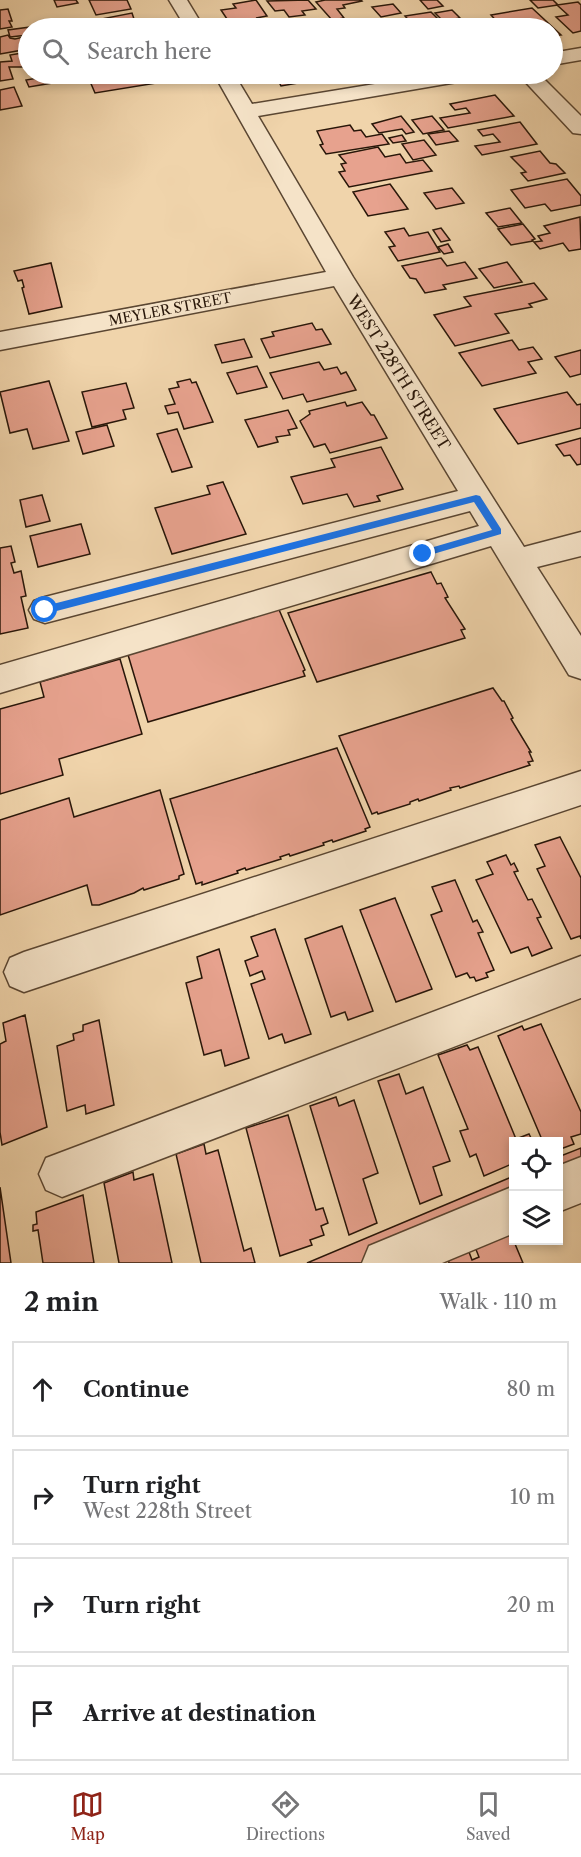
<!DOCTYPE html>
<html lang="en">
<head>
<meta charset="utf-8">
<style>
  body { margin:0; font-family:"Libre Caslon Text",serif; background:#f2f2f2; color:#202124 }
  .controls { position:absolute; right:18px; bottom:18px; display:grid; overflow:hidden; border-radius:0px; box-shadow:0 3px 9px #0003 }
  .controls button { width:54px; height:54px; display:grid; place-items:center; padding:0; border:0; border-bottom:2px solid #e0e0e0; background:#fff; color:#202124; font:30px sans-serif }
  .stop { position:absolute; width:18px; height:18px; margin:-14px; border:4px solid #1a73e8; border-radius:50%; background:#fff }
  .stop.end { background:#1a73e8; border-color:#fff; box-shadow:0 2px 6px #0008 }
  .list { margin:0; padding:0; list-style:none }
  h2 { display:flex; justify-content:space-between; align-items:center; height:78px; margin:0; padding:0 24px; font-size:26px }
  h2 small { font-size:20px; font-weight:400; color:#757577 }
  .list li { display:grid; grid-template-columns:39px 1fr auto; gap:18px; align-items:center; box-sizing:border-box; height:96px; margin:0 12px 12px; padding:0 12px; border:2px solid #e0e0e0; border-radius:0px }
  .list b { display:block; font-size:22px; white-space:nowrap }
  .list p { margin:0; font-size:20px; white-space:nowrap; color:#757577 }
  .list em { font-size:20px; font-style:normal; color:#757577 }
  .icon { flex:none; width:33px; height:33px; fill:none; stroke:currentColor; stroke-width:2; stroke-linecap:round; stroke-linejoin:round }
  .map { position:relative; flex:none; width:581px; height:1263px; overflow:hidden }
  .search { position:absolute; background:#fff; box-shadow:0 3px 9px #0003; left:18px; right:18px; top:18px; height:66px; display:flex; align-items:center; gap:15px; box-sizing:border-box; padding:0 21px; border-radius:33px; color:#757577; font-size:22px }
  .sheet { height:510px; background:#fff }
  nav { display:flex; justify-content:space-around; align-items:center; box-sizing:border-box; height:84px; border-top:2px solid #e0e0e0; background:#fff; font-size:16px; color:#757577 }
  nav a { display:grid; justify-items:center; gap:3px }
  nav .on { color:#8f2418 }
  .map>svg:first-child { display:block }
  .building { fill:#e7a28e; stroke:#281609; stroke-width:1.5 }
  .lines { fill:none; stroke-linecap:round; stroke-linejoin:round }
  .minor-casing { stroke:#5a4632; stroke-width:3 }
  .minor { fill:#f5e3c8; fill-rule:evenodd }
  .route { fill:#1a73e8 }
  .labels { text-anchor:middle; stroke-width:4.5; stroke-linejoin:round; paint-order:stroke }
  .far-street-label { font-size:14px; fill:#281609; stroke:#f5e3c8 }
  .street-label { font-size:16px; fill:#281609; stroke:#f5e3c8 }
</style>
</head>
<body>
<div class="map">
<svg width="581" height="1263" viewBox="0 0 581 1263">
  <rect width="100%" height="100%" fill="#f0d4ab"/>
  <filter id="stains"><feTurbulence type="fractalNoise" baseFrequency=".00333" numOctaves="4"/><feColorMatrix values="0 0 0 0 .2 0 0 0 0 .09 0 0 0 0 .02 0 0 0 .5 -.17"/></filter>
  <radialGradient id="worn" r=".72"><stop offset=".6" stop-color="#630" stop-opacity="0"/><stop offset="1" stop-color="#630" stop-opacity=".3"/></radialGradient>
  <g class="building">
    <polygon points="54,0 76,0 78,3 57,7"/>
    <polygon points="89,0 127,0 131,9 96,15"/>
    <polygon points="256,0 267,16 256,18 258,18 257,25 259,28 233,28 221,10 236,8 233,4"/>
    <polygon points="308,0 316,9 302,11 305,15 289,17 284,10 275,11 267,1"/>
    <polygon points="325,0 361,0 362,1 343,5 345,8 337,9 344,18 332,20 316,2"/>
    <polygon points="420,0 437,0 443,6 428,9"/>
    <polygon points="530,0 553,0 558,5 538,8"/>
    <polygon points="578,2 581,5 581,31 573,33 556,17 568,15 557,5"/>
    <polygon points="393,4 401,13 381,17 372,7"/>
    <polygon points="532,8 561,35 552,36 552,28 513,28 510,23 500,25 491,15"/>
    <polygon points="8,9 12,21 9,21 12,27 0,29 0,10"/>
    <polygon points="452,10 460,18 443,21 435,13"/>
    <polygon points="431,12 441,22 414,26 405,16"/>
    <polygon points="132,13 137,28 89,28 86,22"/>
    <polygon points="30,27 39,28 28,28 28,35 10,37 8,30"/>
    <polygon points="8,35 10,38 15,39 28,36 28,49 0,54 0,37"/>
    <polygon points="28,52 28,60 26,61 28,67 9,67 13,79 0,81 0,62 12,61 10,55"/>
    <polygon points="125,74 165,74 169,81 95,93 89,79"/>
    <polygon points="275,74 319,74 322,79 281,86"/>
    <polygon points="55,75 58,81 52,82 52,83 29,87 26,80"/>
    <polygon points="14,87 22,106 0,110 0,90"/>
    <polygon points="495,95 514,116 448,128 440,118 470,113 466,108 455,110 450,104"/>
    <polygon points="401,116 414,132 406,134 402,129 379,133 372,124"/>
    <polygon points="432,116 444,130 423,134 412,120"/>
    <polygon points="520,122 537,144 482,155 475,146 500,142 493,134 483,136 478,130"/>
    <polygon points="350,125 354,131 361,130 366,137 382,134 389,144 326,154 320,145 323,144 317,131"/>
    <polygon points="449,131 458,141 436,145 428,134"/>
    <polygon points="402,135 406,141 393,143 389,138"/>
    <polygon points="424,140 436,155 413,160 402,144"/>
    <polygon points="378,147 385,157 400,154 406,163 423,160 432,171 349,187 339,172 345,171 341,164 346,163 339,155"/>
    <polygon points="540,151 550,163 556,164 565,173 528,181 521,173 526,172 511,157"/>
    <polygon points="567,179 581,196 581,205 551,211 545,204 525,208 511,190"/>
    <polygon points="390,184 408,209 368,216 353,192"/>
    <polygon points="452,188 464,203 436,209 424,193"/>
    <polygon points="510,208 522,223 498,227 486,213"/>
    <polygon points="580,217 581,249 569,251 563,243 540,249 534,242 542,241 538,236 550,233 544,226"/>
    <polygon points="523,224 535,239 532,240 533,241 511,245 498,229"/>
    <polygon points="404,228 409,236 428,232 440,252 398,261 389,247 395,246 385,232"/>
    <polygon points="441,228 450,240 441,242 433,230"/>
    <polygon points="448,244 453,252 444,254 438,247"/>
    <polygon points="441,258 447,266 465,262 477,278 443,285 446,289 425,293 416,279 410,278 402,266"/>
    <polygon points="507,262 522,282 494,288 479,269"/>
    <polygon points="51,263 62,307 29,314 22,288 24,287 22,280 18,281 14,271"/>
    <polygon points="534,283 547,299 529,304 532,307 495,314 509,333 455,346 434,315 471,306 464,297"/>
    <polygon points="312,323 316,330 322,329 331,344 270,358 261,339 274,336 272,332"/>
    <polygon points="244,339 252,357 222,363 215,345"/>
    <polygon points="512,340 519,350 533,347 542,359 528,362 536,373 482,386 459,353"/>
    <polygon points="581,350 581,374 570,377 555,357"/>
    <polygon points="319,362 324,370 337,367 341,374 346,372 356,390 307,402 303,394 283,399 270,373"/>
    <polygon points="257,366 267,387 237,394 227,373"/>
    <polygon points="190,379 192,383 196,382 213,422 184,429 178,412 168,414 165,406 175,404 169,389 179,387 177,382"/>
    <polygon points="49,381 69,441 33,449 27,429 10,433 0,392"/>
    <polygon points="126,383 134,408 123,410 126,419 92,427 82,392"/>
    <polygon points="567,392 577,405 581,404 581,428 518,444 494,409"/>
    <polygon points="345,402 347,406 362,402 371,415 374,415 387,438 330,453 325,444 314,447 300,421 310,414 309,411"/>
    <polygon points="288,410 297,428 288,430 290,435 276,437 278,442 258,447 245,420"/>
    <polygon points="107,425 114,446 83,454 76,432"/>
    <polygon points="177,429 192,467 172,472 157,434"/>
    <polygon points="581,438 581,464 577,465 570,455 564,456 556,445"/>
    <polygon points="381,447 403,489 377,496 380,501 354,507 347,494 303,504 291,477 335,467 331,459"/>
    <polygon points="223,482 246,534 172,554 155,508 210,494 207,486"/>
    <polygon points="42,495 50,521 26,527 20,500"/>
    <polygon points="81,524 90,554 38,567 30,536"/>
    <polygon points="11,546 15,562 11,563 14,573 21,571 26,596 21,597 28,628 0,634 0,548"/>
    <polygon points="431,572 437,584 441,583 448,597 445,598 465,629 461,630 465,638 317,682 288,613"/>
    <polygon points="277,605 305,670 303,671 305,676 148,722 126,648"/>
    <polygon points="120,659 142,734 59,759 63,775 0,794 0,709 44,697 40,682"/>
    <polygon points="493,688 502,701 504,701 513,718 511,719 531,752 529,752 533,761 528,762 530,765 460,788 459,786 450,788 451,790 419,801 418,799 410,802 410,804 378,814 377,812 372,814 339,736"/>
    <polygon points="337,748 370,827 365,829 366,831 333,842 332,840 323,843 324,845 290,856 289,854 280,857 281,859 246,870 245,868 237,871 238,873 202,885 202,882 196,884 170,799"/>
    <polygon points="160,790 184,874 179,876 179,879 144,890 143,888 134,893 99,905 92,905 87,885 0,915 0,820 69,798 74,817"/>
    <polygon points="560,837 581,878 581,939 580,936 571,939 537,869 545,866 535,845"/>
    <polygon points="506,855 511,865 514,863 518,871 514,872 528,900 532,899 541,917 537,918 552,948 532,956 528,947 511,953 476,880 493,874 487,862"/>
    <polygon points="455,880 473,922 477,920 483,932 478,933 494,970 486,973 488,977 476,981 474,977 470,978 467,973 456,977 431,915 442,911 432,887"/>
    <polygon points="395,898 432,989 396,1002 360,910"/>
    <polygon points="342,926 373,1011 348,1020 345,1012 331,1017 305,939"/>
    <polygon points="275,929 311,1034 285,1043 282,1034 269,1039 251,984 265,979 262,971 250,976 245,961 258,956 251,937"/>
    <polygon points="219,949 249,1058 225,1066 221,1050 204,1055 186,983 202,978 197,957"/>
    <polygon points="25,1015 47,1127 2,1145 0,1132 0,1044 6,1041 3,1023"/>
    <polygon points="99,1020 114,1105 86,1114 85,1105 67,1111 57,1046 74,1040 73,1034 83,1031 83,1025"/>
    <polygon points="541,1024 581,1112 581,1134 571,1137 574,1144 558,1150 558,1142 543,1142 498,1036 522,1026 524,1030"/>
    <polygon points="467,1045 470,1050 478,1047 516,1139 529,1134 533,1142 514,1142 514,1163 484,1176 476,1154 470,1157 460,1131 468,1129 438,1055"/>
    <polygon points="399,1074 406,1094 423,1087 450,1161 433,1167 442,1195 420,1204 378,1081"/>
    <polygon points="336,1097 339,1106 354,1100 378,1173 363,1179 377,1223 349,1235 310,1106"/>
    <polygon points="288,1115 316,1210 323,1208 328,1223 321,1226 324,1235 310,1240 312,1245 280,1256 246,1128"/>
    <polygon points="204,1144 206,1154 218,1150 244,1251 251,1248 255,1263 201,1263 176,1154"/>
    <polygon points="581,1148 581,1198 558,1207 558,1157"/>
    <polygon points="133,1172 134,1180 153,1174 172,1263 119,1263 104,1183"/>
    <polygon points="514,1176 514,1226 430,1263 307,1263"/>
    <polygon points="0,1187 11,1263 0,1263"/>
    <polygon points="83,1195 94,1263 43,1263 38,1230 33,1231 33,1225 37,1224 36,1212"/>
    <polygon points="510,1232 523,1263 449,1263 448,1259 465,1252 469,1252 472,1260 479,1257 475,1247"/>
  </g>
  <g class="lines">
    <g class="minor-casing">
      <g id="minor">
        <polygon points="169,0 187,0 204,28 186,28"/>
        <polygon points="581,48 581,60 552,65 552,53"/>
        <polygon points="214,74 234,74 252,104 436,74 479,74 476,78 469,80 258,116 353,277 524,547 581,532 581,556 537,567 581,636 581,679 569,675 491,546 0,693 0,665 479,526 470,511 45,623 34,619 29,610 34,601 45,597 458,491 334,286 0,350 0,332 326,272"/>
        <polygon points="518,74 539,74 581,116 581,134 573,133"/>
        <polygon points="581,771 581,805 24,992 10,986 4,972 10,958 24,952"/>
        <polygon points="581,956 581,998 62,1197 46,1190 39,1174 46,1158"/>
        <polygon points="581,1157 581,1203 558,1212 558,1166"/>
        <polygon points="514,1186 514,1233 442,1263 362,1263 369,1246"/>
      </g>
    </g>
    <use href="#minor" class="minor"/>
  </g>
  <polygon class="route" points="476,495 480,496 501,529 501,534 423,557 419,554 420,551 492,530 474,502 45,614 40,610 45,606"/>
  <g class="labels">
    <g class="far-street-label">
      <text transform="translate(170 309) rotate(-11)" y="5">MEYLER STREET</text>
    </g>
    <g class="street-label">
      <text transform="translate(399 372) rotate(58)" y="6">WEST 228TH STREET</text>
    </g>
  </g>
  <rect width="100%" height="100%" filter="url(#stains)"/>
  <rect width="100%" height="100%" fill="url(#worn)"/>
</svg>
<div class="controls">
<button><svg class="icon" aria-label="locate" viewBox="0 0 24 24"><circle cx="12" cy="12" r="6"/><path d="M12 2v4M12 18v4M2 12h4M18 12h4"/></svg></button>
<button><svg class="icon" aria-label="layers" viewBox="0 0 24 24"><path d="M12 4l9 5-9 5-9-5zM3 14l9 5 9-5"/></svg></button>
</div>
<div class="stop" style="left:45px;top:610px"></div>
<div class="stop end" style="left:423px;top:554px"></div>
<div class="search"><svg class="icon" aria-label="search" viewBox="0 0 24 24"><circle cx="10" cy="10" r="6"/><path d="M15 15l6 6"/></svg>Search here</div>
</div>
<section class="sheet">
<h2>2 min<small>Walk · 110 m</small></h2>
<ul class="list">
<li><svg class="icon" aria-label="ahead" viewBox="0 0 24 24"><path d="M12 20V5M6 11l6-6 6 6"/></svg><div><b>Continue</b></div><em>80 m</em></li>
<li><svg class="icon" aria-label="right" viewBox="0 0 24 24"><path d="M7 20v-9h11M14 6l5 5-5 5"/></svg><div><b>Turn right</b><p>West 228th Street</p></div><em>10 m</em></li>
<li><svg class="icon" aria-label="right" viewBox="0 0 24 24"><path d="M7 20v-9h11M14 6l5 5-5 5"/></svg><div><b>Turn right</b></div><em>20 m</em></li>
<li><svg class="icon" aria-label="arrive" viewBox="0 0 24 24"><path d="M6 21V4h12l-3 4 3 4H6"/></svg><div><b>Arrive at destination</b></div></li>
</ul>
</section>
<nav>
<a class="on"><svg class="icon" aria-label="map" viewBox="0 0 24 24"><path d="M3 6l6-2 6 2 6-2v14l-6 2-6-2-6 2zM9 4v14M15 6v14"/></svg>Map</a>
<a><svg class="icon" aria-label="directions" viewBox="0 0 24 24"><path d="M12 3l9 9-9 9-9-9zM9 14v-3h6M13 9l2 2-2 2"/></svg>Directions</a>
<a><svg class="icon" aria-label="saved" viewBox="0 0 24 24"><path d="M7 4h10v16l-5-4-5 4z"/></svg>Saved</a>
</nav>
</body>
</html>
